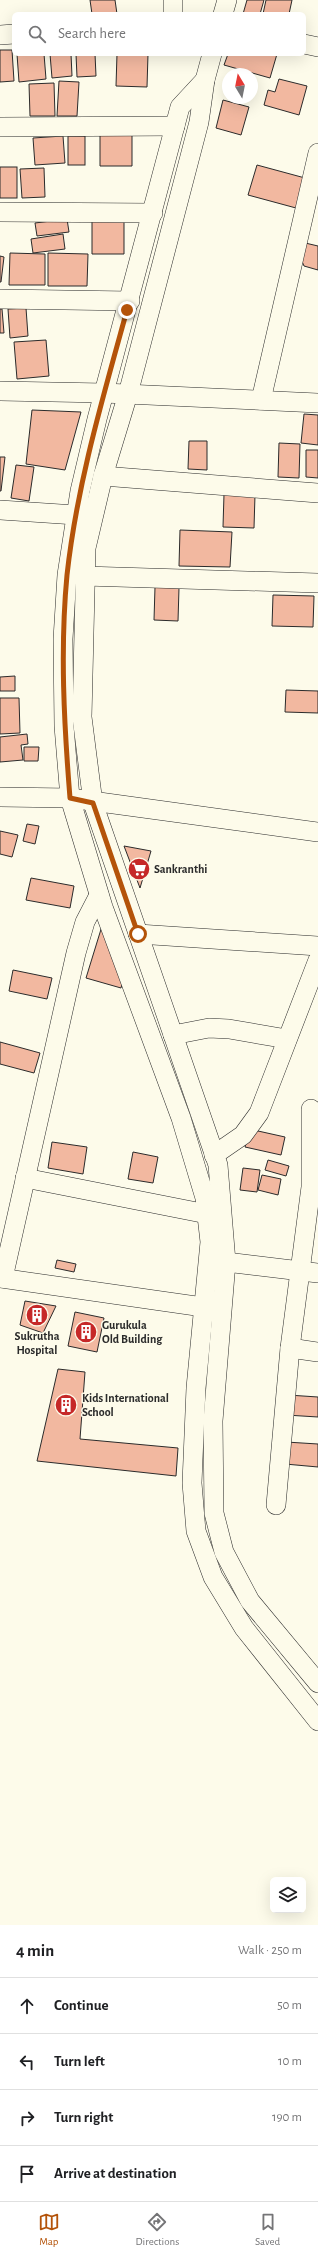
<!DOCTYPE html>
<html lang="en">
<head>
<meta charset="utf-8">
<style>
  body { margin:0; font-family:"Alegreya Sans",sans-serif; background:#f2f2f2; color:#202124 }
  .controls { position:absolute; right:12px; bottom:12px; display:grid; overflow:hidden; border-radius:6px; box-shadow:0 4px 16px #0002 }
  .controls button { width:36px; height:36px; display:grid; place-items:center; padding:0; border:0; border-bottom:1px solid #e0e0e0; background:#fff; color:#202124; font:20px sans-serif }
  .compass { position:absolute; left:222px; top:68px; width:36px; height:36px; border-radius:50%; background:#fff; box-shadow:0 4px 16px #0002; rotate:350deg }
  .stop { position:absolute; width:12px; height:12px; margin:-9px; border:3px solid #b45309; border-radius:50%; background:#fff }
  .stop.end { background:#b45309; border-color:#fff; box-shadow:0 1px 4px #0008 }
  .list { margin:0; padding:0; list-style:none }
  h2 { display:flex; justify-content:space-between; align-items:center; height:52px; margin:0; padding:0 16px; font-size:17px }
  h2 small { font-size:13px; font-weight:400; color:#757577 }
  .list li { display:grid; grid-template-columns:26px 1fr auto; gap:12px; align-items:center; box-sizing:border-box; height:56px; padding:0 16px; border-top:1px solid #e0e0e0 }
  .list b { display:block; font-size:15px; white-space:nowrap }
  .list em { font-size:13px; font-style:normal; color:#757577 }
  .icon { flex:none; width:22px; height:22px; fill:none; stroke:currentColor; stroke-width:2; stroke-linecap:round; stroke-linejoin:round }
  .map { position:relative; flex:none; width:318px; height:1925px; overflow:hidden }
  .search { position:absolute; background:#fff; box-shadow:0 4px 16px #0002; left:12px; right:12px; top:12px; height:44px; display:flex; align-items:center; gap:10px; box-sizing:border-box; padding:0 14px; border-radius:6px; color:#757577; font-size:15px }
  .sheet { height:276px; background:#fff }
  nav { display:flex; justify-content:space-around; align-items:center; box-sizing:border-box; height:56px; border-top:1px solid #e0e0e0; background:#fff; font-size:11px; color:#757577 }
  nav a { display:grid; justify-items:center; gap:2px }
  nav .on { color:#b45309 }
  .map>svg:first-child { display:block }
  .building { fill:#f2b8a0; stroke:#2b2b2b }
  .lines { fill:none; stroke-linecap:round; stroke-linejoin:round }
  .minor-casing { stroke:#2b2b2b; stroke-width:20 }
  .minor { stroke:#fdfbea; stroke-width:19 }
  .route { stroke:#b45309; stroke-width:5 }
  .labels { text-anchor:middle; stroke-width:3; stroke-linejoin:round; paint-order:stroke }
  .poi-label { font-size:12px; font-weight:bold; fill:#2b2b2b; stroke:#fdfbea; text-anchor:start }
</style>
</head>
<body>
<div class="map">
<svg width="318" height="1925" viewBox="0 0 318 1925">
  <rect width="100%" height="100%" fill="#fdfbea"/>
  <g class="building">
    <polygon points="90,0 115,0 117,14 92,14"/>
    <polygon points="247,0 264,0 260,14 243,14"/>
    <polygon points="266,0 292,0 289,14 263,14"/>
    <polygon points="0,50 12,50 14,81 0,82"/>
    <polygon points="17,54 44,54 46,79 19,82"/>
    <polygon points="50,54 71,54 72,76 52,78"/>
    <polygon points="76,54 95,54 96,76 77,77"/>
    <polygon points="117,54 148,54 147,87 116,86"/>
    <polygon points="228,54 277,54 270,78 224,65"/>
    <polygon points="279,79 307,86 299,115 264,105 268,90 275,92"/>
    <polygon points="59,81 79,82 77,116 57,116"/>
    <polygon points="54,83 55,116 30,116 29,84"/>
    <polygon points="223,100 249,107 241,135 216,128"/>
    <polygon points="100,133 132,134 132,166 100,166"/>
    <polygon points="63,136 65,163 35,165 33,138"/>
    <rect x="68" y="136" width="17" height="29"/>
    <polygon points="257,165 305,178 296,208 248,195"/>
    <rect x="0" y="167" width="17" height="31"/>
    <polygon points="44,168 45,197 22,198 20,169"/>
    <polygon points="67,219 69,232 37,236 35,223"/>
    <polygon points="92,220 124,221 124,254 92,254"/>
    <polygon points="63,234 65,249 33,253 31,239"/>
    <polygon points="301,242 318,246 318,270 304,266 299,254"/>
    <polygon points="10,253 45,254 45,285 9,285"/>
    <polygon points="48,253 88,254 87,286 48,286"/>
    <polygon points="0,256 4,257 1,282 0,282"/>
    <polygon points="26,308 28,336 10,338 8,309"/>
    <polygon points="0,309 2,309 4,333 0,333"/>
    <polygon points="46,340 49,376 17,379 14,342"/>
    <polygon points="32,410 81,412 65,470 26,464"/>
    <polygon points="304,414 318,415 318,445 301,443"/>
    <polygon points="189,441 207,441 207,470 188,469"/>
    <polygon points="279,443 300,444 299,478 278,477"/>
    <polygon points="306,450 318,450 318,478 306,477"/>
    <polygon points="0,457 5,457 1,491 0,491"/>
    <polygon points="16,465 34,467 29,501 11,498"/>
    <polygon points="224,494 255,495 254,528 223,527"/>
    <polygon points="180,530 232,532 230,567 179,566"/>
    <polygon points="155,587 179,588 178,621 154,620"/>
    <polygon points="273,595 314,596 313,627 272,626"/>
    <polygon points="15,676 15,691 0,691 0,677"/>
    <polygon points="286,690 318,691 318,713 285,712"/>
    <polygon points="0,698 19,698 20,733 0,734"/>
    <polygon points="27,734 28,744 21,745 23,760 0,762 0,737"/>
    <polygon points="24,747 39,747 38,761 24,761"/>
    <polygon points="27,824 39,826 35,844 23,841"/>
    <polygon points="0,831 18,835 12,857 0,854"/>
    <polygon points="124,846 151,851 140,888"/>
    <polygon points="31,878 74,886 70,908 26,900"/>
    <polygon points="102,926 124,977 121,988 86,978"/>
    <polygon points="13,970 52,978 47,999 9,991"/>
    <polygon points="0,1042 40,1053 34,1073 0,1064"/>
    <polygon points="249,1129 285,1137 281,1155 245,1147"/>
    <polygon points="52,1142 87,1147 83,1174 48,1168"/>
    <polygon points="133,1152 158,1157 153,1183 128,1179"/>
    <polygon points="268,1160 289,1166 286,1176 265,1170"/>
    <polygon points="243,1168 260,1170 257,1192 240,1190"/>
    <polygon points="262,1175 281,1179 278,1195 258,1190"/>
    <polygon points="57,1260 76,1264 74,1272 55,1268"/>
    <polygon points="25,1301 56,1306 43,1333 20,1325"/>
    <polygon points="75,1312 104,1318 97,1352 68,1346"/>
    <polygon points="58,1369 85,1372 80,1439 178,1448 176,1476 37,1461"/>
    <polygon points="288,1395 318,1397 318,1417 286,1415"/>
    <polygon points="286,1442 318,1444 318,1467 285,1464"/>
  </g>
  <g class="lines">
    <g class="minor-casing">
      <g id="minor">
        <polyline points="173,14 173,0"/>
        <polyline points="223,14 227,0"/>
        <polyline points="0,35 14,34"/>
        <polyline points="304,44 318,47"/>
        <polyline points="212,54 205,80 199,122 128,394 103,476 86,548 82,717 93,803 218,1165 226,1262 213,1421 214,1513 224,1552 250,1601 318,1683"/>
        <polyline points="205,80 180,107 97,419 80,491 67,575 63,639 64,726 70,798 103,907 181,1118 205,1198 210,1242 196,1388 192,1483 196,1531 213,1577 244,1628 318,1721"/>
        <polyline points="0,127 175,126"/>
        <polyline points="0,212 153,213"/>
        <polyline points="0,299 130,301"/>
        <polyline points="0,391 104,393 318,403"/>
        <polyline points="261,400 318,153"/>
        <polyline points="103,476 318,493"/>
        <polyline points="0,510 76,515"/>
        <polyline points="84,576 318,583"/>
        <polyline points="0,797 70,798 318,832"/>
        <polyline points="138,934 318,946"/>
        <polyline points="173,1035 209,1028 229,1029 287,1039"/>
        <polyline points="214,1155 243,1135 259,1113 318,960"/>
        <polyline points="25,1178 207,1214"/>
        <polyline points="226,1262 318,1273"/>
        <polyline points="0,1278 217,1309"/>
        <polyline points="3,1278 76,953 85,922 99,895"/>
        <polyline points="290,1348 318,1352"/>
        <polyline points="276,1505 290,1348 311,1187 311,1109"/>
      </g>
    </g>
    <use href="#minor" class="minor"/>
  </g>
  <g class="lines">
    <path class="route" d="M 127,310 C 103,397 77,484 67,575 C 60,649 64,724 70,798 L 93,803 L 138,934"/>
  </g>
  <defs>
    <g id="supermarket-disc" transform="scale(1.15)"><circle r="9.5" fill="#c62828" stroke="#fdfbea"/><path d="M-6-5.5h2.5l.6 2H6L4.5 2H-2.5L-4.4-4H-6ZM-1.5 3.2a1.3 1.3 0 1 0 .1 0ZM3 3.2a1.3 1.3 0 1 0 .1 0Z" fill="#fff"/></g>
    <g id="building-disc" transform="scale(1.15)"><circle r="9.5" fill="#c62828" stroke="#fdfbea"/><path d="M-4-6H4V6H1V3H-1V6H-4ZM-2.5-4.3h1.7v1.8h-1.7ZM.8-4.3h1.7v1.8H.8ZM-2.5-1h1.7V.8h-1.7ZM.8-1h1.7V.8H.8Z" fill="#fff"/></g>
  </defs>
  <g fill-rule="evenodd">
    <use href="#supermarket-disc" x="139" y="869"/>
    <use href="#building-disc" x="37" y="1315"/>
    <use href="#building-disc" x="86" y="1332"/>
    <use href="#building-disc" x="66" y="1405"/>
  </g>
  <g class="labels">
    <g class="poi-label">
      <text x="154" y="873">Sankranthi</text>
      <text x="102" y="1329">Gurukula<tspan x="102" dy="14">Old Building</tspan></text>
      <text x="37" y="1340" text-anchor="middle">Sukrutha<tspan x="37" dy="14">Hospital</tspan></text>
      <text x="82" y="1402">Kids International<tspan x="82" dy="14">School</tspan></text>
    </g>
  </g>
</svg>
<div class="controls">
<button><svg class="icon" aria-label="layers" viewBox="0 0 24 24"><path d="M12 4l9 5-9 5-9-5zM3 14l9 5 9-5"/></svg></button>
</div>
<svg class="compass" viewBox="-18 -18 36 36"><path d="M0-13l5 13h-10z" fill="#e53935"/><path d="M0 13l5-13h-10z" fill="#757577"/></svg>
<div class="stop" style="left:138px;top:934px"></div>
<div class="stop end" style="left:127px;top:310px"></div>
<div class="search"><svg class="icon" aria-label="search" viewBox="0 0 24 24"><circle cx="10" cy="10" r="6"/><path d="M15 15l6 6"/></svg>Search here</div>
</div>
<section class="sheet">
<h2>4 min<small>Walk · 250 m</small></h2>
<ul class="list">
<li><svg class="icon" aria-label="ahead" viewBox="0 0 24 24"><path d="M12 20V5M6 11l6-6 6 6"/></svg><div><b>Continue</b></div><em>50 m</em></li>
<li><svg class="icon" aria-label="left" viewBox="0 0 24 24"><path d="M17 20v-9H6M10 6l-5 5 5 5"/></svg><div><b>Turn left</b></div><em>10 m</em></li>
<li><svg class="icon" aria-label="right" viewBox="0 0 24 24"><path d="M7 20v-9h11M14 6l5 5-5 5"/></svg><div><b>Turn right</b></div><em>190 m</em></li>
<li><svg class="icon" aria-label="arrive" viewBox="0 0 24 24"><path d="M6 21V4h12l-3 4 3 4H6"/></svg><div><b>Arrive at destination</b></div></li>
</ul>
</section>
<nav>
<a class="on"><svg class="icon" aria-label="map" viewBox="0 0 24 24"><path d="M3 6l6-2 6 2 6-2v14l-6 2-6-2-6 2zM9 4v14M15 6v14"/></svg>Map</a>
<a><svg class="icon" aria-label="directions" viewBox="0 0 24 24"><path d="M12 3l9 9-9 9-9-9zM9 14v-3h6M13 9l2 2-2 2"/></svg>Directions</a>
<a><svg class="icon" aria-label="saved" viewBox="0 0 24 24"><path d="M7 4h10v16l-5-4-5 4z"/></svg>Saved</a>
</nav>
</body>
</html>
